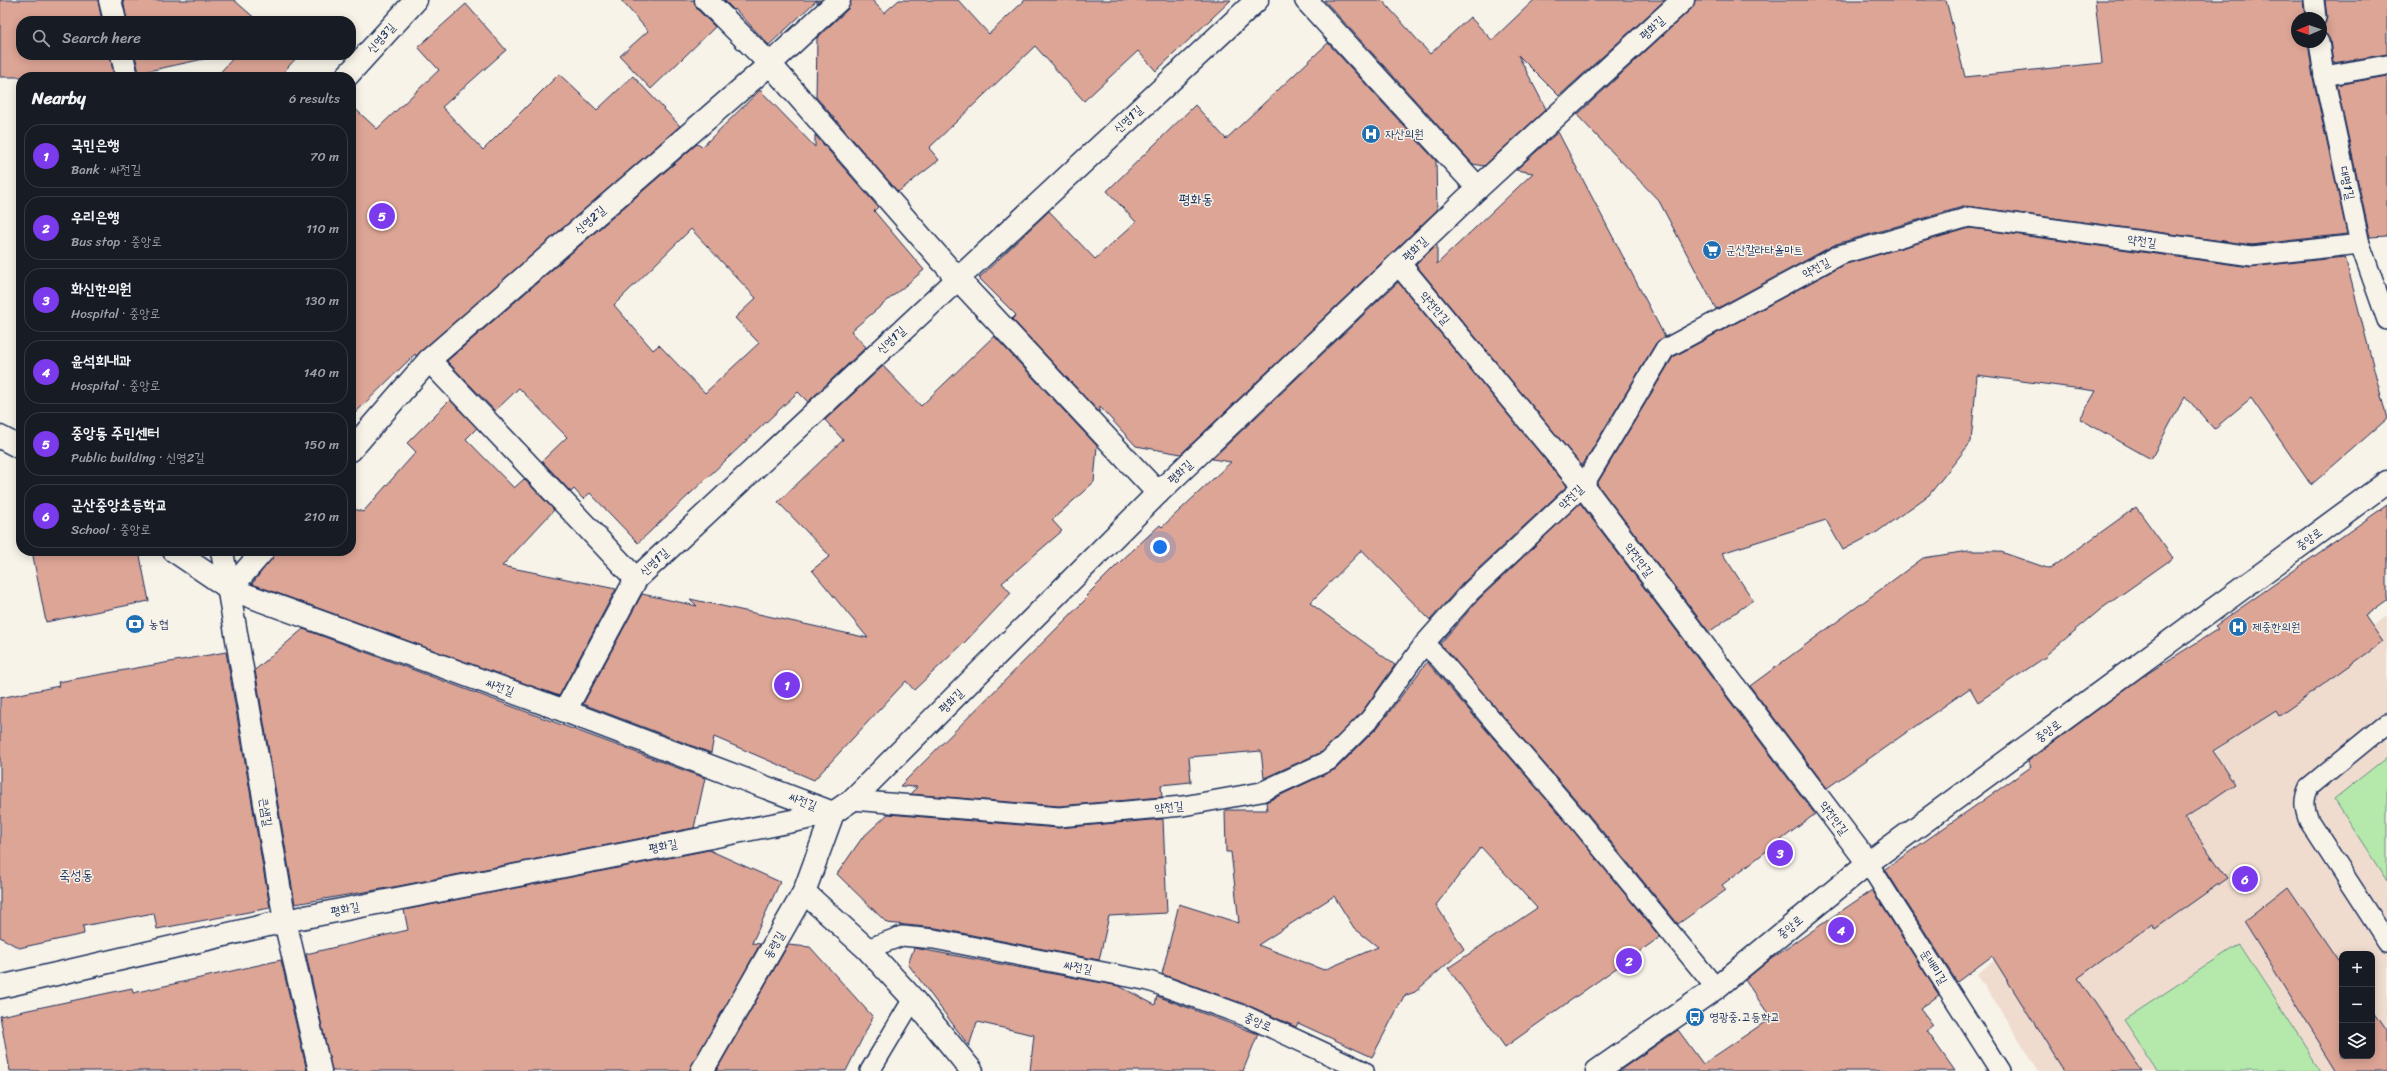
<!DOCTYPE html>
<html lang="en">
<head>
<meta charset="utf-8">
<style>
  body { margin:0; font-family:Sriracha,"Poor Story",sans-serif; background:#242831; color:#f1f3f6 }
  .controls { position:absolute; right:12px; bottom:12px; display:grid; overflow:hidden; border-radius:8px; box-shadow:0 2px 10px #0003 }
  .controls button { width:36px; height:36px; display:grid; place-items:center; padding:0; border:0; border-bottom:1px solid #363941; background:#171b24; color:#f1f3f6; font:20px sans-serif }
  .compass { position:absolute; left:2291px; top:12px; width:36px; height:36px; border-radius:50%; background:#171b24; box-shadow:0 2px 10px #0003; rotate:268deg }
  .you { position:absolute; left:1160px; top:547px; width:14px; height:14px; margin:-10px; border:3px solid #fff; border-radius:50%; background:#1a73e8; box-shadow:0 0 0 6px #1a73e833 }
  .badge { display:grid; place-items:center; width:26px; height:26px; border-radius:50%; background:#7c3aed; color:#fff; font-size:13px; font-weight:700 }
  .pin { position:absolute; translate:-50% -50%; border:2px solid #fff; box-shadow:0 1px 4px #0006 }
  .list { margin:0; padding:0; list-style:none }
  h2 { display:flex; justify-content:space-between; align-items:center; height:52px; margin:0; padding:0 16px; font-size:17px }
  h2 small { font-size:13px; font-weight:400; color:#9ea1a6 }
  .list li { display:grid; grid-template-columns:26px 1fr auto; gap:12px; align-items:center; box-sizing:border-box; height:64px; margin:0 8px 8px; padding:0 8px; border:1px solid #363941; border-radius:16px }
  .list b { display:block; font-size:15px; white-space:nowrap }
  .list p { margin:0; font-size:13px; white-space:nowrap; color:#9ea1a6 }
  .list em { font-size:13px; font-style:normal; color:#9ea1a6 }
  .icon { flex:none; width:22px; height:22px; fill:none; stroke:currentColor; stroke-width:2; stroke-linecap:round; stroke-linejoin:round }
  .map { position:relative; flex:none; width:2387px; height:1071px; overflow:hidden }
  .search { position:absolute; background:#171b24; box-shadow:0 2px 10px #0003; left:16px; top:16px; width:340px; height:44px; display:flex; align-items:center; gap:10px; box-sizing:border-box; padding:0 14px; border-radius:16px; color:#9ea1a6; font-size:15px }
  .panel { position:absolute; background:#171b24; box-shadow:0 2px 10px #0003; left:16px; top:72px; width:340px; height:484px; border-radius:16px }
  .map>svg:first-child { display:block }
  .built { fill:#efdccf; fill-rule:evenodd }
  .green { fill:#b4e9ab; stroke:#688c84 }
  .building { fill:#dda596; stroke:#1b2f5e; fill-rule:evenodd }
  .lines { fill:none; stroke-linecap:round; stroke-linejoin:round }
  .service-casing { stroke:#1b2f5e; stroke-width:22 }
  .minor-casing { stroke:#1b2f5e; stroke-width:25 }
  .primary-casing { stroke:#1b2f5e; stroke-width:25 }
  .service { stroke:#f7f3e8; stroke-width:19 }
  .minor { stroke:#f7f3e8; stroke-width:22 }
  .primary { stroke:#f7f3e8; stroke-width:22 }
  .labels { text-anchor:middle; stroke-width:3; stroke-linejoin:round; paint-order:stroke }
  .street-label { font-size:12px; fill:#1b2f5e; stroke:#f7f3e8 }
  .poi-label { font-size:12px; fill:#1b2f5e; stroke:#f7f3e8; text-anchor:start }
  .quarter-label { font-size:14px; fill:#1b2f5e; stroke:#f7f3e8 }
</style>
</head>
<body>
<div class="map">
<svg width="2387" height="1071" viewBox="0 0 2387 1071">
  <rect width="100%" height="100%" fill="#f7f3e8"/>
  <filter id="ink" filterUnits="userSpaceOnUse"><feTurbulence type="fractalNoise" baseFrequency=".025" numOctaves="2"/><feDisplacementMap in="SourceGraphic" scale="8" xChannelSelector="R" yChannelSelector="G"/><feConvolveMatrix kernelMatrix="1 2 1 2 8 2 1 2 1" color-interpolation-filters="sRGB"/></filter>
  <g filter="url(#ink)">
    <path class="built" d="M 2387,615 L 2387,1071 L 2039,1071 L 1977,974 L 2040,925 L 2142,801 L 2218,750 ZM 2342,954 L 2372,954 L 2372,1056 L 2342,1056 Z"/>
    <g class="green">
      <polygon points="2387,757 2387,881 2334,799"/>
      <polygon points="2239,944 2322,1071 2158,1071 2124,1020"/>
    </g>
    <g class="building">
      <polygon points="0,0 98,0 102,21 21,21 21,55 110,55 114,77 0,77"/>
      <polygon points="123,0 234,0 258,21 127,21"/>
      <polygon points="621,0 694,0 697,9 715,27 651,89 620,56 648,31"/>
      <polygon points="724,0 821,0 817,3 817,0 769,45 735,9 734,10"/>
      <polygon points="851,0 872,0 884,13 899,0 958,0 989,34 1025,0 1231,0 1156,71 1138,51 1084,101 1035,46 929,148 939,160 898,192 816,97 817,38 848,9"/>
      <polygon points="1324,0 1382,0 1430,54 1470,17 1492,40 1534,0 1665,0 1559,96 1518,55 1546,109 1484,166 1473,164"/>
      <polygon points="1695,0 1946,0 1965,77 2102,63 2095,0 2303,0 2305,18 2297,18 2297,42 2308,42 2313,78 2347,234 2252,245 1966,206 1836,244 1716,309 1659,201 1577,115 1691,9"/>
      <polygon points="2325,0 2387,0 2387,54 2333,63 2330,40 2327,35 2321,31 2327,17"/>
      <polygon points="466,4 506,50 442,107 483,150 559,74 597,110 633,76 680,126 416,356 415,354 351,417 351,105 377,129 439,70 418,47"/>
      <polygon points="1328,43 1436,161 1437,210 1181,454 1136,446 1100,407 1099,412 1012,319 1016,315 979,278 1049,211 1095,259 1136,222 1107,191 1195,105 1226,139"/>
      <polygon points="135,55 222,55 139,73"/>
      <polygon points="236,55 297,55 298,56 279,77 216,77"/>
      <polygon points="2387,76 2387,236 2370,237 2337,85"/>
      <path d="M 760,90 L 815,147 L 815,135 L 878,207 L 874,211 L 924,270 L 851,331 L 866,347 L 808,402 L 798,392 L 638,543 L 590,493 L 583,499 L 574,489 L 571,492 L 542,461 L 567,437 L 519,388 L 495,411 L 447,361 L 697,144 L 702,147 ZM 691,229 L 756,298 L 735,318 L 759,343 L 705,393 L 659,345 L 653,350 L 614,305 Z"/>
      <polygon points="1558,132 1665,337 1656,343 1582,466 1416,265 1437,244 1437,264 1533,173 1516,170"/>
      <polygon points="1970,228 2250,267 2345,257 2387,419 2311,485 2251,398 2214,429 2185,396 2151,459 2080,419 2096,391 1977,375 1971,442 1929,495 1877,532 1843,550 1826,520 1722,553 1753,600 1709,632 1597,484 1673,357 1843,265"/>
      <polygon points="1398,282 1567,486 1463,583 1430,620 1362,550 1310,603 1395,665 1362,712 1322,752 1264,778 1261,751 1189,757 1191,782 1161,785 1162,797 1059,806 910,794 917,787 900,786 1088,597 1086,596 1121,561 1160,525 1162,527 1231,462 1212,459"/>
      <polygon points="994,336 1097,446 1094,482 1052,520 1062,531 1002,583 1011,593 966,641 914,690 906,681 814,780 714,737 711,753 583,704 642,594 697,606 690,599 868,638 812,570 830,556 778,502 843,440 825,420 883,366 921,406"/>
      <polygon points="450,400 477,428 466,439 514,488 524,479 554,510 502,566 616,589 559,696 252,584 277,551 351,551 351,508 363,512 416,452 407,443"/>
      <polygon points="1580,503 1815,814 1722,885 1726,890 1678,924 1584,809 1440,644 1479,599"/>
      <polygon points="2387,505 2387,600 2365,616 2383,642 2279,716 2276,711 2213,751 2235,784 2185,818 2227,878 2155,929 2152,924 2078,978 2142,1071 2064,1071 1992,956 1957,982 1885,869 2031,767 2028,761 2142,677 2218,629 2215,626"/>
      <polygon points="2136,507 2173,558 2101,609 2046,655 2047,656 1978,702 1970,688 1827,788 1750,686 1923,558 1968,551 1998,551 2050,569"/>
      <polygon points="32,551 139,551 149,601 46,622"/>
      <polygon points="303,629 705,778 694,828 399,886 295,904 255,670"/>
      <polygon points="226,652 270,908 157,929 154,913 83,926 84,934 19,948 0,937 0,698 59,686 58,682"/>
      <path d="M 1427,662 L 1567,823 L 1660,937 L 1505,1047 L 1448,968 L 1537,908 L 1481,847 L 1436,905 L 1464,949 L 1415,992 L 1404,996 L 1372,1057 L 1298,1023 L 1296,1027 L 1252,1007 L 1162,974 L 1179,904 L 1239,923 L 1231,852 L 1226,852 L 1225,810 L 1267,810 L 1266,802 L 1336,769 L 1378,727 ZM 1334,896 L 1354,928 L 1378,947 L 1324,970 L 1258,945 Z"/>
      <polygon points="888,814 1058,828 1163,819 1167,913 1109,916 1099,960 936,928 887,923 837,874 862,838"/>
      <polygon points="709,850 780,882 752,943 760,944 690,1071 332,1071 306,954 408,930 404,910"/>
      <polygon points="2288,887 2342,966 2342,1056 2372,1056 2372,1009 2387,1031 2387,1071 2337,1071 2244,922"/>
      <polygon points="1872,890 1939,995 1920,1009 1933,1026 1927,1031 1955,1071 1619,1071 1678,1030 1703,1064 1771,1018 1745,980 1771,959"/>
      <polygon points="788,945 810,947 873,1017 846,1071 716,1071"/>
      <polygon points="914,948 1119,986 1155,1005 1157,996 1258,1034 1243,1071 1030,1071 1034,1035 977,1022 969,1046 908,964"/>
      <polygon points="281,960 307,1071 10,1071 0,1016 132,988 133,993"/>
    </g>
    <g class="lines">
      <g class="service-casing">
        <g id="service">
          <polyline points="2314,0 2316,18"/>
          <polyline points="2319,42 2324,76 2360,244 2387,320"/>
          <polyline points="2324,76 2387,65"/>
          <polyline points="1424,644 1440,659 1575,816 1716,988"/>
          <path d="M 2387,723 L 2309,787 C 2303,800 2304,808 2309,821 L 2387,941"/>
          <polyline points="852,800 1059,817 1183,806 1261,792 1328,761 1370,719 1424,644 1471,591 1583,486 1665,349 1839,255 1969,217 2252,256 2360,244"/>
          <polyline points="1868,863 2000,1071"/>
          <polyline points="867,949 902,936 934,939 1149,981 1248,1017 1364,1071"/>
          <polyline points="870,1071 913,999"/>
        </g>
      </g>
      <g class="minor-casing">
        <g id="minor">
          <polyline points="110,0 115,21"/>
          <polyline points="706,0 770,64 957,278 1158,493"/>
          <polyline points="1306,0 1478,188"/>
          <polyline points="122,55 127,77"/>
          <polyline points="346,77 416,0"/>
          <polyline points="1399,264 1583,486 1868,863"/>
          <polyline points="429,360 636,579"/>
          <polyline points="0,437 21,448"/>
          <polyline points="351,450 429,360 770,64 839,0"/>
          <polyline points="174,551 230,589 565,711 833,813 804,892 702,1071"/>
          <polyline points="222,551 285,921 320,1071"/>
          <polyline points="230,589 263,551"/>
          <polyline points="565,711 636,579 1257,0"/>
          <polyline points="804,892 867,949 913,999 972,1071"/>
          <polyline points="0,987 285,921 833,813 852,800 1158,493 1478,188 1683,0"/>
        </g>
      </g>
      <g class="primary-casing">
        <polyline id="primary" points="1597,1071 1716,988 1868,863 2387,482"/>
      </g>
      <use href="#service" class="service"/>
      <use href="#minor" class="minor"/>
      <use href="#primary" class="primary"/>
    </g>
  </g>
  <defs>
    <g id="hospital-disc" transform="scale(1)"><circle r="9.5" fill="#1f6fb2" stroke="#f7f3e8"/><path d="M-5-5h3v3.5h4V-5h3V5h-3V1.5h-4V5h-3Z" fill="#fff"/></g>
    <g id="supermarket-disc" transform="scale(1)"><circle r="9.5" fill="#1f6fb2" stroke="#f7f3e8"/><path d="M-6-5.5h2.5l.6 2H6L4.5 2H-2.5L-4.4-4H-6ZM-1.5 3.2a1.3 1.3 0 1 0 .1 0ZM3 3.2a1.3 1.3 0 1 0 .1 0Z" fill="#fff"/></g>
    <g id="bank-disc" transform="scale(1)"><circle r="9.5" fill="#1f6fb2" stroke="#f7f3e8"/><path d="M-6-4H6V4H-6ZM0-2.3a2.3 2.3 0 1 0 0 4.6a2.3 2.3 0 1 0 0-4.6Z" fill="#fff"/></g>
    <g id="bus-disc" transform="scale(1)"><circle r="9.5" fill="#1f6fb2" stroke="#f7f3e8"/><path d="M-5-6H5V4H4V6H2V4H-2V6H-4V4H-5ZM-3.5-4V0h7V-4ZM-3.5 1.2v1.5H-2V1.2ZM2 1.2v1.5H3.5V1.2Z" fill="#fff"/></g>
  </defs>
  <g fill-rule="evenodd">
    <use href="#hospital-disc" x="1371" y="134"/>
    <use href="#supermarket-disc" x="1712" y="250"/>
    <use href="#bank-disc" x="135" y="624"/>
    <use href="#hospital-disc" x="2238" y="627"/>
    <use href="#bus-disc" x="1695" y="1017"/>
  </g>
  <g class="labels">
    <g class="street-label">
      <text transform="translate(1652 28) rotate(-43)" y="4">평화길</text>
      <text transform="translate(381 38) rotate(-48)" y="4">신영3길</text>
      <text transform="translate(1128 119) rotate(-43)" y="4">신영1길</text>
      <text transform="translate(2347 183) rotate(78)" y="4">대명1길</text>
      <text transform="translate(590 220) rotate(-41)" y="4">신영2길</text>
      <text transform="translate(2142 241) rotate(8)" y="4">약전길</text>
      <text transform="translate(1415 249) rotate(-44)" y="4">평화길</text>
      <text transform="translate(1816 268) rotate(-28)" y="4">약전길</text>
      <text transform="translate(1435 308) rotate(50)" y="4">약전안길</text>
      <text transform="translate(891 340) rotate(-43)" y="4">신영1길</text>
      <text transform="translate(1180 472) rotate(-43)" y="4">평화길</text>
      <text transform="translate(1571 497) rotate(-45)" y="4">약전길</text>
      <text transform="translate(2309 539) rotate(-36)" y="4">중앙로</text>
      <text transform="translate(1639 560) rotate(53)" y="4">약전안길</text>
      <text transform="translate(654 562) rotate(-43)" y="4">신영1길</text>
      <text transform="translate(500 687) rotate(20)" y="4">싸전길</text>
      <text transform="translate(951 701) rotate(-45)" y="4">평화길</text>
      <text transform="translate(2048 731) rotate(-36)" y="4">중앙로</text>
      <text transform="translate(803 801) rotate(21)" y="4">싸전길</text>
      <text transform="translate(1169 807) rotate(-6)" y="4">약전길</text>
      <text transform="translate(266 812) rotate(81)" y="4">큰샘길</text>
      <text transform="translate(1834 818) rotate(53)" y="4">약전안길</text>
      <text transform="translate(663 846) rotate(-11)" y="4">평화길</text>
      <text transform="translate(345 909) rotate(-11)" y="4">평화길</text>
      <text transform="translate(1790 927) rotate(-39)" y="4">중앙로</text>
      <text transform="translate(774 945) rotate(-60)" y="4">동령길</text>
      <text transform="translate(1078 967) rotate(11)" y="4">싸전길</text>
      <text transform="translate(1934 967) rotate(58)" y="4">둔배미길</text>
      <text transform="translate(1258 1022) rotate(24)" y="4">중앙로</text>
    </g>
    <g class="poi-label">
      <text x="1385" y="138">자산의원</text>
      <text x="1726" y="254">군산칼라타올마트</text>
      <text x="149" y="628">농협</text>
      <text x="2252" y="631">제중한의원</text>
      <text x="1709" y="1021">영광중.고등학교</text>
    </g>
    <g class="quarter-label">
      <text x="1196" y="204">평화동</text>
      <text x="76" y="880">죽성동</text>
    </g>
  </g>
</svg>
<div class="controls">
<button>+</button>
<button>−</button>
<button><svg class="icon" aria-label="layers" viewBox="0 0 24 24"><path d="M12 4l9 5-9 5-9-5zM3 14l9 5 9-5"/></svg></button>
</div>
<svg class="compass" viewBox="-18 -18 36 36"><path d="M0-13l5 13h-10z" fill="#e53935"/><path d="M0 13l5-13h-10z" fill="#9ea1a6"/></svg>
<div class="you"></div>
<div class="pin badge" style="left:787px;top:685px">1</div>
<div class="pin badge" style="left:1629px;top:961px">2</div>
<div class="pin badge" style="left:1780px;top:853px">3</div>
<div class="pin badge" style="left:1841px;top:930px">4</div>
<div class="pin badge" style="left:382px;top:216px">5</div>
<div class="pin badge" style="left:2245px;top:879px">6</div>
<div class="search"><svg class="icon" aria-label="search" viewBox="0 0 24 24"><circle cx="10" cy="10" r="6"/><path d="M15 15l6 6"/></svg>Search here</div>
<section class="panel">
<h2>Nearby<small>6 results</small></h2>
<ul class="list">
<li><span class="badge">1</span><div><b>국민은행</b><p>Bank · 싸전길</p></div><em>70 m</em></li>
<li><span class="badge">2</span><div><b>우리은행</b><p>Bus stop · 중앙로</p></div><em>110 m</em></li>
<li><span class="badge">3</span><div><b>화신한의원</b><p>Hospital · 중앙로</p></div><em>130 m</em></li>
<li><span class="badge">4</span><div><b>윤석희내과</b><p>Hospital · 중앙로</p></div><em>140 m</em></li>
<li><span class="badge">5</span><div><b>중앙동 주민센터</b><p>Public building · 신영2길</p></div><em>150 m</em></li>
<li><span class="badge">6</span><div><b>군산중앙초등학교</b><p>School · 중앙로</p></div><em>210 m</em></li>
</ul>
</section>
</div>
</body>
</html>
